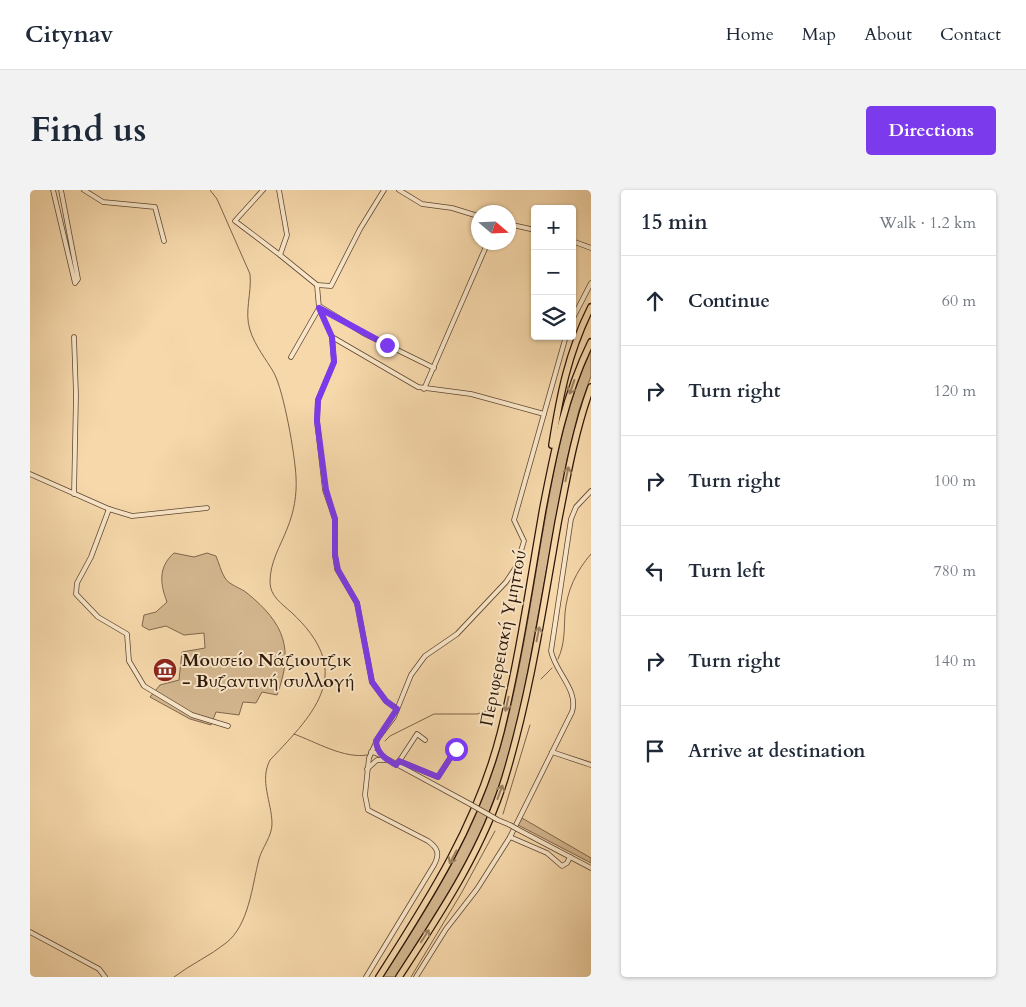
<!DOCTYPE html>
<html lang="en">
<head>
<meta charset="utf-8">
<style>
  body { margin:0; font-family:Cardo,serif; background:#f2f2f3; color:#1f2937 }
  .controls { position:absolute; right:15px; top:15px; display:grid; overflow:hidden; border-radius:5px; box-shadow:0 1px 4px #0004 }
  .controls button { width:45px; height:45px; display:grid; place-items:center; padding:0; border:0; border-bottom:1px solid #e0e1e3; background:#fff; color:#1f2937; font:25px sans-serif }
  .compass { position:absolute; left:441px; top:15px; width:45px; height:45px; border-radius:50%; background:#fff; box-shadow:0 1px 4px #0004; rotate:109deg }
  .stop { position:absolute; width:15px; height:15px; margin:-11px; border:4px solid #7c3aed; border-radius:50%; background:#fff }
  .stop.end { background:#7c3aed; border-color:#fff; box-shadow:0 1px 5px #0008 }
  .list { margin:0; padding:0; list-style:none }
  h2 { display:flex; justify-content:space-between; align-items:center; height:65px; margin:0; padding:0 20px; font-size:21px }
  h2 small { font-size:16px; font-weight:400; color:#747a83 }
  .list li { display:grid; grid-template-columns:32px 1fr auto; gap:15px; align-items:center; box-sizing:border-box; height:90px; padding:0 20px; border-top:1px solid #e0e1e3 }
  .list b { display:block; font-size:19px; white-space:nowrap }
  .list em { font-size:16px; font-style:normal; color:#747a83 }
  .icon { flex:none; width:28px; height:28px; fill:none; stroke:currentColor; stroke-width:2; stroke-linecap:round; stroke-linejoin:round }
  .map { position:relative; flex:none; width:561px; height:787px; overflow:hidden; border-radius:5px }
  header { display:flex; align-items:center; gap:30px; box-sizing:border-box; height:70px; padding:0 25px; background:#fff; border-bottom:1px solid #e0e1e3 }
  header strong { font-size:24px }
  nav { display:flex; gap:28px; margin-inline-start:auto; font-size:18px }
  .intro { display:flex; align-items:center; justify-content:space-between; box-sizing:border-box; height:120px; padding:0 30px }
  h1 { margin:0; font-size:35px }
  .button { padding:12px 22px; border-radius:5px; background:#7c3aed; color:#fff; font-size:18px; font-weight:700 }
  main { display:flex; gap:30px; padding:0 30px }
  aside { flex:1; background:#fff; border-radius:5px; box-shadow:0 1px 4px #0004 }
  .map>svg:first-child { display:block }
  .green { fill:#d4b78f; stroke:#80664c }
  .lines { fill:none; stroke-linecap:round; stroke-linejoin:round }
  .stream { stroke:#7c6349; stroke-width:1 }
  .minor-casing { stroke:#5e4632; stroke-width:5.5 }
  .highway-casing { stroke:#2c1609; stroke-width:8 }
  .minor { stroke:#f9e6c8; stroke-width:4 }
  .highway { stroke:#f6d8ab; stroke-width:5.5 }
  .minor-bridge-casing { stroke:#5e4632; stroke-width:5.5; stroke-linecap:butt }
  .minor-bridge { stroke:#f9e6c8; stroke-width:4 }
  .oneway { stroke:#9b8162 }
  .route { stroke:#7c3aed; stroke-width:6 }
  .labels { text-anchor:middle; stroke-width:4; stroke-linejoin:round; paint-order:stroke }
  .street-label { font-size:18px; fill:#2c1609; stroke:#f9e6c8 }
  .poi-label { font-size:18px; font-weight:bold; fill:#2c1609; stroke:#f9e6c8; text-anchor:start }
</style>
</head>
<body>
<header>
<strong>Citynav</strong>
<nav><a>Home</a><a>Map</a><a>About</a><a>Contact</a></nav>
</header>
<div class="intro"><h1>Find us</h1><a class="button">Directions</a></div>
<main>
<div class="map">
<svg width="561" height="787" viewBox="0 0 561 787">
  <rect width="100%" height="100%" fill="#f6d8ab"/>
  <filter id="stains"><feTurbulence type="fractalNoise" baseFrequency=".004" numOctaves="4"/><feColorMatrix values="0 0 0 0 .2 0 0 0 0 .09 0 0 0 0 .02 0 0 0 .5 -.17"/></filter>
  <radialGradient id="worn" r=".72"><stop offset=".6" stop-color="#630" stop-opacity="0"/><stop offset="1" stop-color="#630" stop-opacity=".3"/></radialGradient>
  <g class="green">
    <path d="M 561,160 L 561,186 L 549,220 L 537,269 L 491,518 L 472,589 L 453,637 L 432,681 L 366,787 L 353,787 C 406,704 450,637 475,540 C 493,470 503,396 516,324 C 526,268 537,212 561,160 Z"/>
    <path d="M 144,363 L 164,367 L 177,363 L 186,366 C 189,373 191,382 195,388 C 199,395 211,398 217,403 C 255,434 264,459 247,505 L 232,502 L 226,513 L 213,512 L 209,525 L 186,522 L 181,535 L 160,529 L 120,507 L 130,495 L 149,490 L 152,462 L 175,458 L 174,443 L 154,445 L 136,436 L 119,440 L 112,436 L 114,425 L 126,422 L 137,412 C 130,394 128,377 144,363 Z"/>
    <polygon points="492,628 561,668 561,673 488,635"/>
  </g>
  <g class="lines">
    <g class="stream">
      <path d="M 528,469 C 535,454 534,440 535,423 C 537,401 546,381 561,364"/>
      <polyline points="511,489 522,478"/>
      <path d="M 264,544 C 286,552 314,569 337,565"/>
      <polyline points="355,551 360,546 404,524 447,524 463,519"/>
      <polyline points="473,624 500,535"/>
      <path d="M 144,787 C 161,774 180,766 196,753 C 219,735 222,696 229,669 C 232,658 242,646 242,634 C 242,612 229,591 240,570 C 288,520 325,481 261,422 C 252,414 240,406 240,392 C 240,372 250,357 257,339 C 264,322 267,305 266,287 C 265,265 254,202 244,183 C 236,169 225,156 220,140 C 214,122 222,103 220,84 L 187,9 L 180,0"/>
      <polyline points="381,787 432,702 465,641"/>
    </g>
    <g class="minor-casing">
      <g id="minor">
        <polyline points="23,0 45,93 48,89 31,0"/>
        <polyline points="54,0 73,12 125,17 134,51"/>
        <polyline points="233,0 205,31 250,65"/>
        <polyline points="249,0 257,45 250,65 287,95 289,118 302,147 304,172 288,210 287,231 295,300 305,329 305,365 307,379 327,413 342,492 356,511 367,519"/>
        <polyline points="369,0 392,14 422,18 448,26"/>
        <polyline points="478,34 505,40"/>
        <polyline points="542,51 561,58"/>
        <polyline points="287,95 301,96 330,39 354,0"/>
        <polyline points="542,130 561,93"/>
        <polyline points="44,147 46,205 44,304"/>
        <polyline points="302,147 388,197 441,204 514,224"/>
        <polyline points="261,167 289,118 291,117 333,143 404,178"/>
        <polyline points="394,199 458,52"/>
        <polyline points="0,284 79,319 102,326 177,318"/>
        <polyline points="79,319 61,367 47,393 46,404 68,427 97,444 99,471 114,496 162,525 198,536"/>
        <polyline points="341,562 346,563 440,614"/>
        <polyline points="522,562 561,575"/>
        <polyline points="369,571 408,587 426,559"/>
        <polyline points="368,573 387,544 395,550"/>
        <polyline points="337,579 347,570 356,570"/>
        <polyline points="468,630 480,635"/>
        <polyline points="487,639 561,678"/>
        <polyline points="480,647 517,663 532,676 537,673 540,667"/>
        <polyline points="0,742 69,779 75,787"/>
        <path d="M 336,787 L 404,675 C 410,664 408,658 398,651 L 338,620 L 335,605 L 339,568 L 348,548 L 364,527 L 381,485 L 395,466 L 427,444 L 476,392 L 486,377 L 494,351 L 484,330 L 536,146"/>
        <path d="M 386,787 L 416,739 L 447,699 L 480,647 L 542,522 C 549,500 525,482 521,461 L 541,329 L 546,317 L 561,301"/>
      </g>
    </g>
    <g class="highway-casing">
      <g id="highway">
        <path d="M 522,255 C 530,205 538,163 561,117"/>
        <path d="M 349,787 C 399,709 448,633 471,541 C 489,468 500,392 513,318 C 524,261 535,205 561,152"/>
        <path d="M 369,787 C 410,724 453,660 475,588 C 500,505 513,418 528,333 C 537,287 545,241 561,197"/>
      </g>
    </g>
    <use href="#minor" class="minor"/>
    <use href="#highway" class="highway"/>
    <g class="minor-bridge-casing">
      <g id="minor-bridge">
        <polyline points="440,614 468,630"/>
        <polyline points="480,635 487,639"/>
      </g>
    </g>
    <use href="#minor-bridge" class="minor-bridge"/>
  </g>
  <defs><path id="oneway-shaft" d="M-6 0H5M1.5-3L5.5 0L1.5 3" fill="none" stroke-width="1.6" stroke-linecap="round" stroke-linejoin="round" transform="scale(1.25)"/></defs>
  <g class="oneway">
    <use href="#oneway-shaft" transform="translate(542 197) rotate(109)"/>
    <use href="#oneway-shaft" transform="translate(537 284) rotate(-78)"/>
    <use href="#oneway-shaft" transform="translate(508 444) rotate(-79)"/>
    <use href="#oneway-shaft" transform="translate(477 514) rotate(102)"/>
    <use href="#oneway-shaft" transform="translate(470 602) rotate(-70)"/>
    <use href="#oneway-shaft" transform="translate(423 667) rotate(118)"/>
    <use href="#oneway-shaft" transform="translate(395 746) rotate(-57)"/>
  </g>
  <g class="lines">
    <path class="route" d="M 357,155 L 289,118 L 302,147 L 304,172 L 288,210 L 287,231 L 296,300 L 305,329 L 305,365 L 308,380 L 327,413 L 342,492 L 356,511 L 367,519 L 346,551 C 347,564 356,569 366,575 L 369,571 L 408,587 L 426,559"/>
  </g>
  <defs>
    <g id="museum-disc" transform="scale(1.25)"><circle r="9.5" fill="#8f2418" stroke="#f9e6c8"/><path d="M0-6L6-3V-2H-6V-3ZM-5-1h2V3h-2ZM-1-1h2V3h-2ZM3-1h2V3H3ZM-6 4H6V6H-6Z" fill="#fff"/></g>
  </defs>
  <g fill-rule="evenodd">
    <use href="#museum-disc" x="135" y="480"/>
  </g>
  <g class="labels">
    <g class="street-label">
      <text transform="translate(473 448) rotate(-79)" y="6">Περιφερειακή Υμηττού</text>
    </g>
    <g class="poi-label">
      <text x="152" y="476">Μουσείο Νάζιουτζικ<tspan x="152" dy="21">- Βυζαντινή συλλογή</tspan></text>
    </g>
  </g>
  <rect width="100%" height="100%" filter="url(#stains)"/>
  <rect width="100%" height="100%" fill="url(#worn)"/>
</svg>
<div class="controls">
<button>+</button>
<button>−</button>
<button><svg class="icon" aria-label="layers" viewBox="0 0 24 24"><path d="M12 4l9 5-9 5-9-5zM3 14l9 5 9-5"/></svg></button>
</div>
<svg class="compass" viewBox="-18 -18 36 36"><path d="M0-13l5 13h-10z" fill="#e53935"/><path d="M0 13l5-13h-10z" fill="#747a83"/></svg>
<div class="stop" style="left:426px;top:559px"></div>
<div class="stop end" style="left:357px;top:155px"></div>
</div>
<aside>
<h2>15 min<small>Walk · 1.2 km</small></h2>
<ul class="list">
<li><svg class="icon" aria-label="ahead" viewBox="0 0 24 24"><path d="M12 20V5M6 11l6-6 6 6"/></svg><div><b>Continue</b></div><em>60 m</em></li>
<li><svg class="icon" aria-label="right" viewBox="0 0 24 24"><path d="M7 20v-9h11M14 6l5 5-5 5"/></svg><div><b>Turn right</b></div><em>120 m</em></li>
<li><svg class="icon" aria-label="right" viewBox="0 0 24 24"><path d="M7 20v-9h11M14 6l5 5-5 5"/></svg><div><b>Turn right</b></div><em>100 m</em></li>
<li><svg class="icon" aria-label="left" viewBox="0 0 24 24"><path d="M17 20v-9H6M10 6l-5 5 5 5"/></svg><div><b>Turn left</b></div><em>780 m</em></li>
<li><svg class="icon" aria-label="right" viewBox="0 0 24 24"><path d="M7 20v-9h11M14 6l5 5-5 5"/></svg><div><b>Turn right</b></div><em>140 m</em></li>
<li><svg class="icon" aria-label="arrive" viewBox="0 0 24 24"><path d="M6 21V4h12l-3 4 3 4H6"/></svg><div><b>Arrive at destination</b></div></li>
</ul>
</aside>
</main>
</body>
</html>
